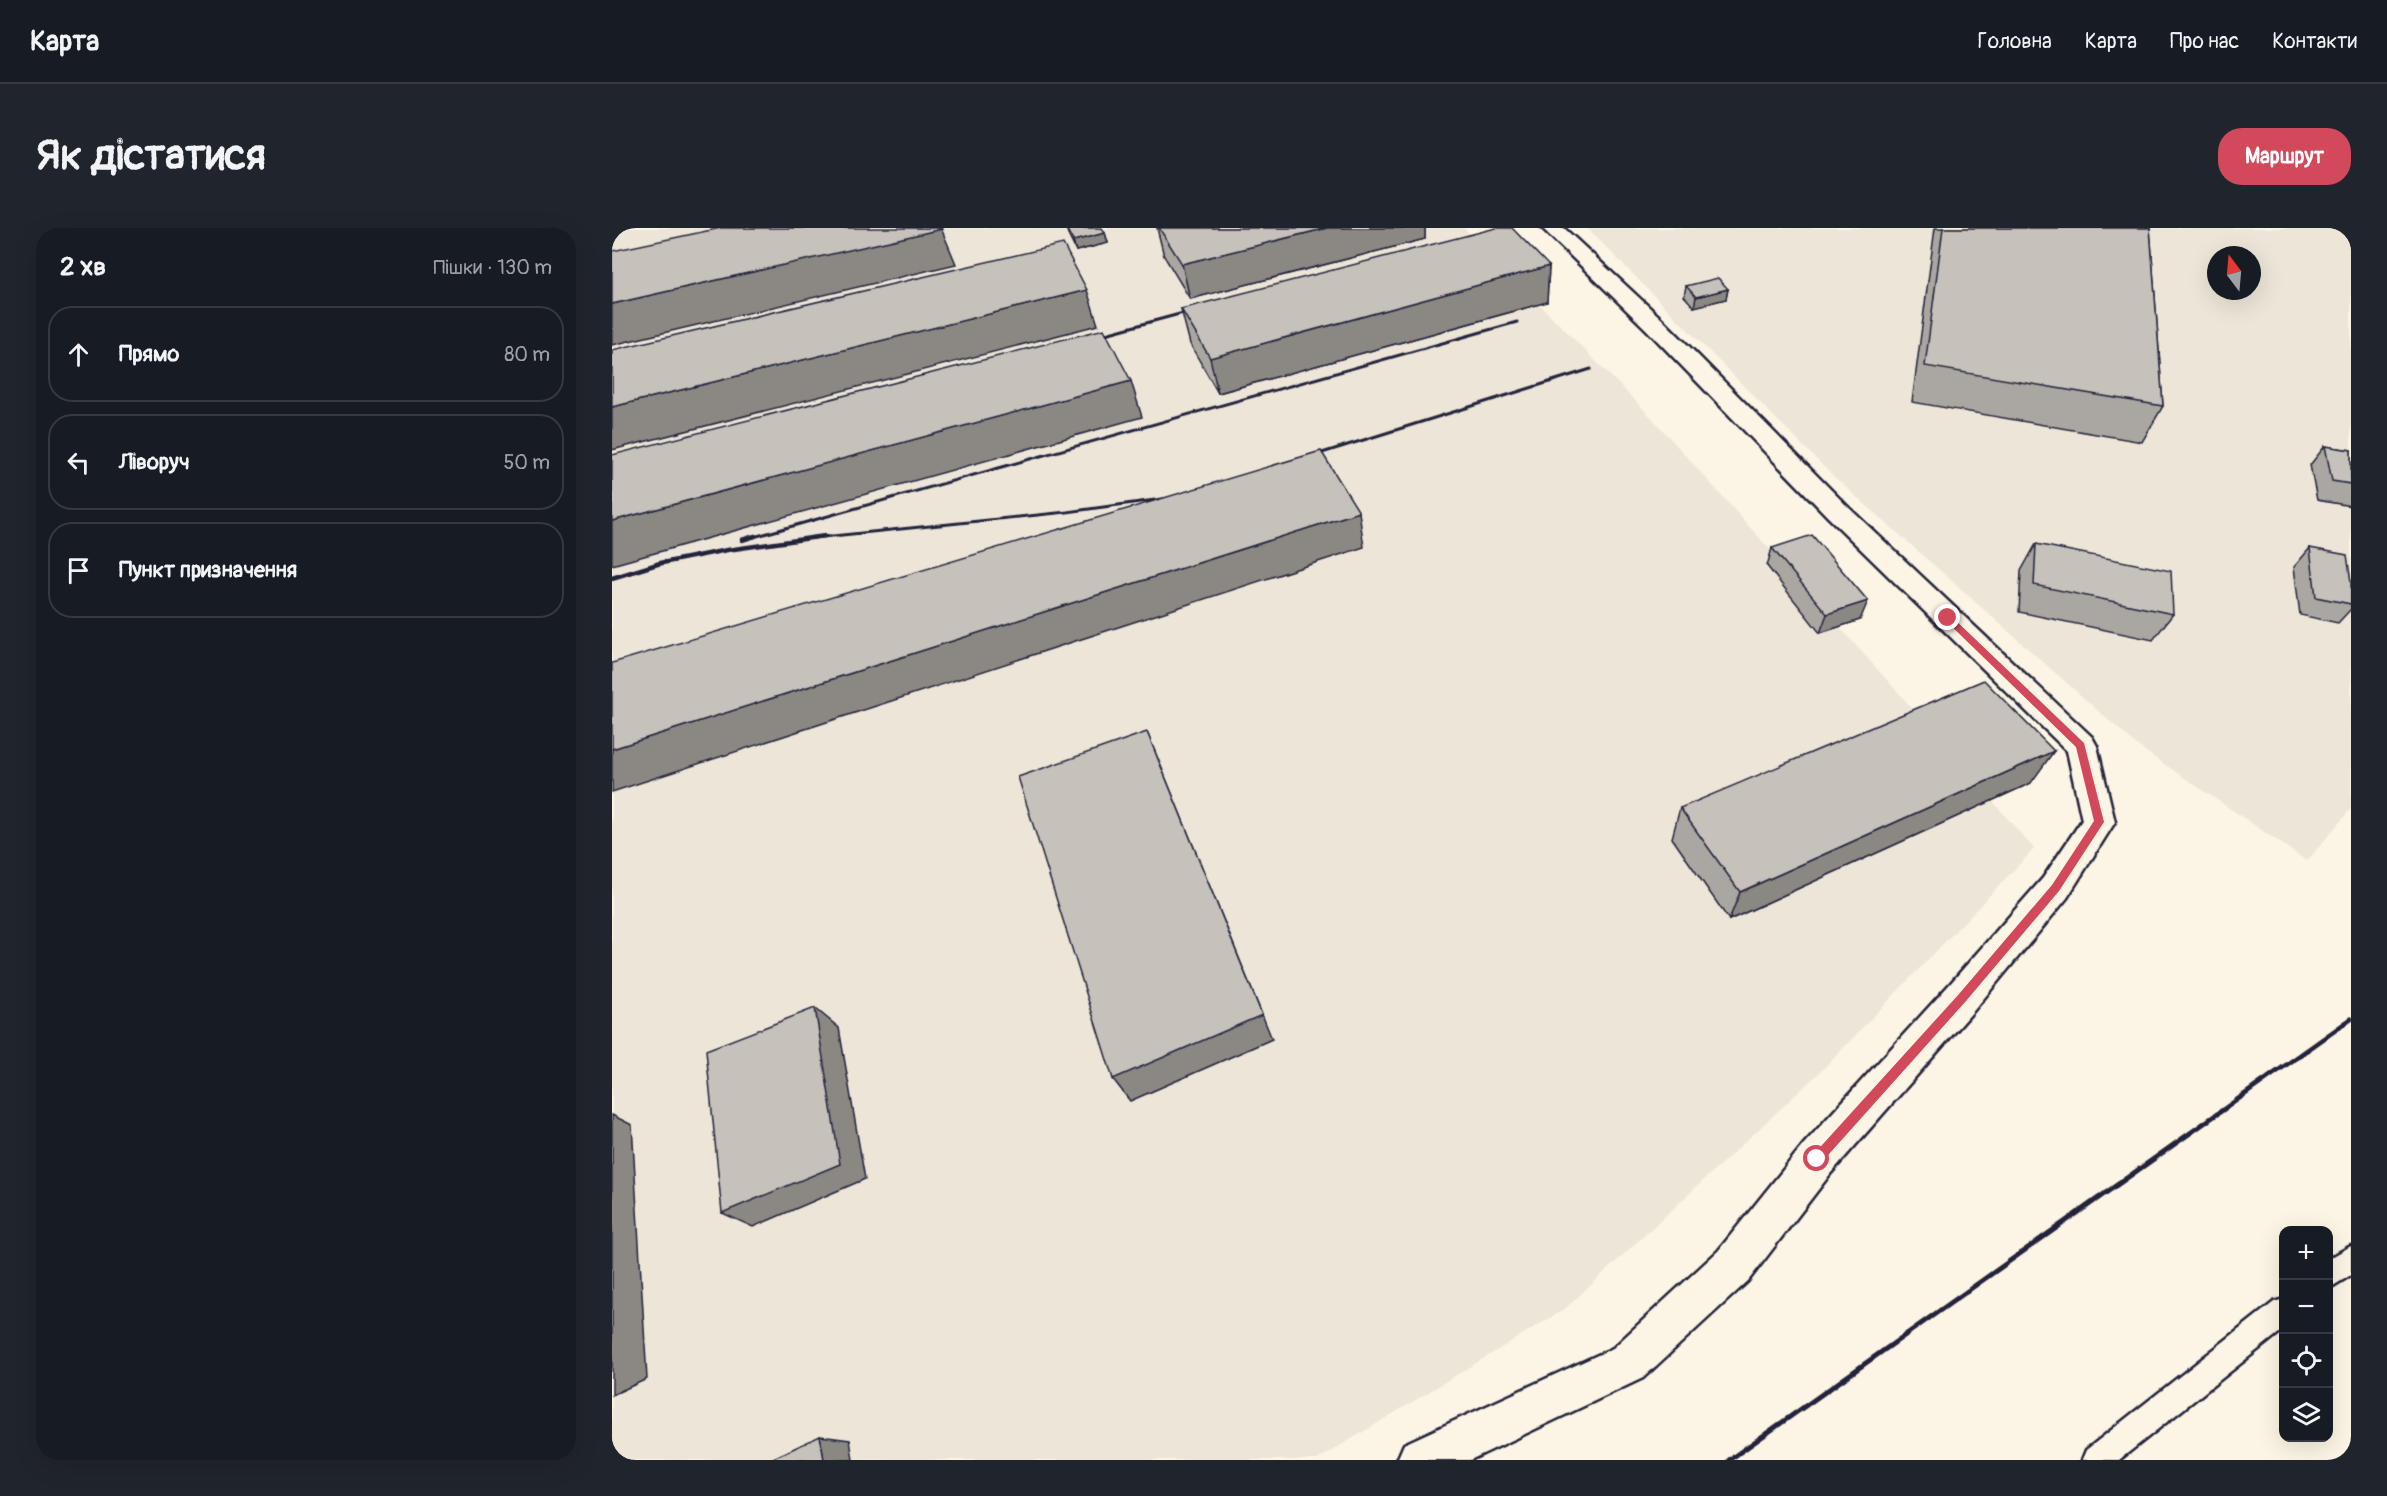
<!DOCTYPE html>
<html lang="uk">
<head>
<meta charset="utf-8">
<style>
  body { margin:0; font-family:Pangolin,sans-serif; background:#20242c; color:#f1f3f6 }
  .controls { position:absolute; right:18px; bottom:18px; display:grid; overflow:hidden; border-radius:12px; box-shadow:0 6px 24px #0002 }
  .controls button { width:54px; height:54px; display:grid; place-items:center; padding:0; border:0; border-bottom:2px solid #363941; background:#171b24; color:#f1f3f6; font:30px sans-serif }
  .compass { position:absolute; left:1595px; top:18px; width:54px; height:54px; border-radius:50%; background:#171b24; box-shadow:0 6px 24px #0002; rotate:344deg }
  .stop { position:absolute; width:18px; height:18px; margin:-14px; border:4px solid #d1495b; border-radius:50%; background:#fff }
  .stop.end { background:#d1495b; border-color:#fff; box-shadow:0 2px 6px #0008 }
  .list { margin:0; padding:0; list-style:none }
  h2 { display:flex; justify-content:space-between; align-items:center; height:78px; margin:0; padding:0 24px; font-size:26px }
  h2 small { font-size:20px; font-weight:400; color:#9ea1a6 }
  .list li { display:grid; grid-template-columns:39px 1fr auto; gap:18px; align-items:center; box-sizing:border-box; height:96px; margin:0 12px 12px; padding:0 12px; border:2px solid #363941; border-radius:24px }
  .list b { display:block; font-size:22px; white-space:nowrap }
  .list em { font-size:20px; font-style:normal; color:#9ea1a6 }
  .icon { flex:none; width:33px; height:33px; fill:none; stroke:currentColor; stroke-width:2; stroke-linecap:round; stroke-linejoin:round }
  .map { position:relative; flex:none; width:1739px; height:1232px; overflow:hidden; border-radius:24px }
  header { display:flex; align-items:center; gap:36px; box-sizing:border-box; height:84px; padding:0 30px; background:#171b24; border-bottom:2px solid #363941 }
  header strong { font-size:28px }
  nav { display:flex; gap:33px; margin-inline-start:auto; font-size:21px }
  .intro { display:flex; align-items:center; justify-content:space-between; box-sizing:border-box; height:144px; padding:0 36px }
  h1 { margin:0; font-size:42px }
  .button { padding:15px 27px; border-radius:24px; background:#d1495b; color:#fff; font-size:21px; font-weight:700 }
  main { display:flex; gap:36px; padding:0 36px }
  aside { flex:1; background:#171b24; border-radius:24px; box-shadow:0 6px 24px #0002 }
  .map>svg:first-child { display:block }
  .built { fill:#ece5d8; fill-rule:evenodd }
  .lines { fill:none; stroke-linecap:round; stroke-linejoin:round }
  .lane-casing { stroke:#22223b; stroke-width:5 }
  .street-casing { stroke:#22223b; stroke-width:5 }
  .lane { fill:#fcf5e5; fill-rule:evenodd }
  .street { fill:#fcf5e5; fill-rule:evenodd }
  .rail-far2 { stroke:#22223b; stroke-width:3 }
  .rail-far1 { stroke:#22223b; stroke-width:4.5 }
  .rail { stroke:#22223b; stroke-width:5 }
  .wall { fill:#aaa6a1; stroke:#22223b; stroke-width:1.5 }
  .shaded-wall { fill:#8b8783; stroke:#22223b; stroke-width:1.5 }
  .building { fill:#c6c1bb; stroke:#22223b; stroke-width:1.5 }
  .route { fill:#d1495b }
</style>
</head>
<body>
<header>
<strong>Карта</strong>
<nav><a>Головна</a><a>Карта</a><a>Про нас</a><a>Контакти</a></nav>
</header>
<div class="intro"><h1>Як дістатися</h1><a class="button">Маршрут</a></div>
<main>
<aside>
<h2>2 хв<small>Пішки · 130 m</small></h2>
<ul class="list">
<li><svg class="icon" aria-label="ahead" viewBox="0 0 24 24"><path d="M12 20V5M6 11l6-6 6 6"/></svg><div><b>Прямо</b></div><em>80 m</em></li>
<li><svg class="icon" aria-label="left" viewBox="0 0 24 24"><path d="M17 20v-9H6M10 6l-5 5 5 5"/></svg><div><b>Ліворуч</b></div><em>50 m</em></li>
<li><svg class="icon" aria-label="arrive" viewBox="0 0 24 24"><path d="M6 21V4h12l-3 4 3 4H6"/></svg><div><b>Пункт призначення</b></div></li>
</ul>
</aside>
<div class="map">
<svg width="1739" height="1232" viewBox="0 0 1739 1232">
  <rect width="100%" height="100%" fill="#fcf5e5"/>
  <filter id="ink" filterUnits="userSpaceOnUse"><feTurbulence type="fractalNoise" baseFrequency=".0167" numOctaves="2"/><feDisplacementMap in="SourceGraphic" scale="12" xChannelSelector="R" yChannelSelector="G"/><feConvolveMatrix kernelMatrix="1 2 1 2 8 2 1 2 1" color-interpolation-filters="sRGB"/></filter>
  <g filter="url(#ink)">
    <g class="built">
      <polygon points="0,0 852,0 1039,189 1292,471 1422,621 1208,844 954,1080 705,1232 0,1232"/>
      <path d="M 975,0 L 1739,0 L 1739,579 L 1737,583 L 1695,633 L 1527,519 L 1219,246 ZM 1604,27 L 1640,27 L 1640,63 L 1604,63 Z"/>
    </g>
    <g class="lines">
      <g class="lane-casing">
        <g id="lane">
          <polygon points="1739,1018 1739,1047 1716,1061 1716,1031"/>
          <polygon points="1672,1071 1672,1101 1507,1232 1470,1232 1474,1222 1662,1074"/>
        </g>
      </g>
      <g class="street-casing">
        <polygon id="street" points="930,0 952,0 1050,91 1234,277 1480,509 1485,518 1503,594 1455,670 1363,781 1219,945 1136,1053 1031,1150 858,1232 785,1232 792,1216 1001,1120 1106,1023 1191,917 1337,757 1431,650 1470,592 1455,523 1216,289 1034,101"/>
      </g>
      <use href="#lane" class="lane"/>
      <use href="#street" class="street"/>
      <g class="rail-far2">
        <polyline points="479,110 586,81"/>
        <polyline points="694,230 979,141"/>
        <polyline points="138,310 905,94"/>
        <polyline points="201,310 455,284 565,269"/>
      </g>
      <g class="rail-far1">
        <polyline points="130,312 143,308"/>
        <polyline points="45,336 115,322 213,308"/>
        <polyline points="0,350 52,334"/>
      </g>
      <polyline class="rail" points="1117,1232 1739,791"/>
    </g>
    <g class="wall">
      <polygon points="454,0 493,5 496,15 464,23 457,9"/>
      <polygon points="545,0 813,0 813,11 578,71 552,28"/>
      <polygon points="1323,0 1538,0 1551,178 1530,214 1300,174"/>
      <polygon points="937,38 935,74 606,165 578,116 569,81"/>
      <polygon points="1074,58 1116,61 1114,71 1082,79 1072,68"/>
      <polygon points="1713,218 1739,222 1739,278 1705,272 1698,237"/>
      <polygon points="1424,316 1561,386 1541,412 1407,384 1409,343"/>
      <polygon points="1160,320 1248,392 1208,405 1155,338"/>
      <polygon points="1698,320 1739,354 1739,381 1726,395 1688,387 1682,339"/>
      <polygon points="1419,555 1117,692 1060,610 1068,580"/>
    </g>
    <g class="shaded-wall">
      <polygon points="329,0 344,36 0,117 0,76"/>
      <polygon points="715,0 813,0 813,11 578,71 570,36"/>
      <polygon points="493,5 496,15 464,23 461,13"/>
      <polygon points="937,38 935,74 606,165 598,130"/>
      <polygon points="1116,61 1114,71 1082,79 1084,69"/>
      <polygon points="475,62 486,97 0,222 0,179"/>
      <polygon points="519,153 530,189 0,337 0,293"/>
      <polygon points="747,284 752,319 0,564 0,521"/>
      <polygon points="1256,373 1248,392 1208,405 1215,386"/>
      <polygon points="535,504 660,811 518,873 501,851"/>
      <polygon points="1442,523 1419,555 1117,692 1128,664"/>
      <polygon points="203,780 227,800 253,951 141,999 110,985"/>
      <polygon points="0,887 20,897 35,1151 0,1167"/>
      <polygon points="208,1208 238,1212 241,1232 212,1232"/>
    </g>
    <g class="building">
      <polygon points="109,0 329,0 330,1 0,76 0,23"/>
      <polygon points="454,0 490,0 493,5 461,13"/>
      <polygon points="547,0 715,0 570,36"/>
      <polygon points="884,0 900,0 937,38 598,130 569,81"/>
      <polygon points="1331,0 1538,0 1551,178 1313,138"/>
      <polygon points="451,16 475,62 0,179 0,122"/>
      <polygon points="1106,50 1116,61 1084,69 1074,58"/>
      <polygon points="492,101 519,153 0,293 0,227"/>
      <polygon points="1713,218 1739,222 1739,256 1720,253"/>
      <polygon points="709,223 747,284 0,521 0,435"/>
      <polygon points="1200,307 1256,373 1215,386 1160,320"/>
      <polygon points="1424,316 1559,343 1561,386 1422,357"/>
      <polygon points="1698,320 1735,327 1739,354 1739,376 1704,369"/>
      <polygon points="1372,452 1442,523 1128,664 1068,580"/>
      <polygon points="535,504 650,787 501,851 406,549"/>
      <polygon points="203,780 228,936 110,985 94,822"/>
      <polygon points="208,1208 212,1232 157,1232"/>
    </g>
  </g>
  <polygon class="route" points="1333,388 1339,388 1472,515 1492,594 1447,663 1354,773 1209,935 1205,937 1199,931 1201,927 1347,766 1440,657 1482,593 1464,519 1333,392"/>
</svg>
<div class="controls">
<button>+</button>
<button>−</button>
<button><svg class="icon" aria-label="locate" viewBox="0 0 24 24"><circle cx="12" cy="12" r="6"/><path d="M12 2v4M12 18v4M2 12h4M18 12h4"/></svg></button>
<button><svg class="icon" aria-label="layers" viewBox="0 0 24 24"><path d="M12 4l9 5-9 5-9-5zM3 14l9 5 9-5"/></svg></button>
</div>
<svg class="compass" viewBox="-18 -18 36 36"><path d="M0-13l5 13h-10z" fill="#e53935"/><path d="M0 13l5-13h-10z" fill="#9ea1a6"/></svg>
<div class="stop" style="left:1205px;top:931px"></div>
<div class="stop end" style="left:1336px;top:390px"></div>
</div>
</main>
</body>
</html>
